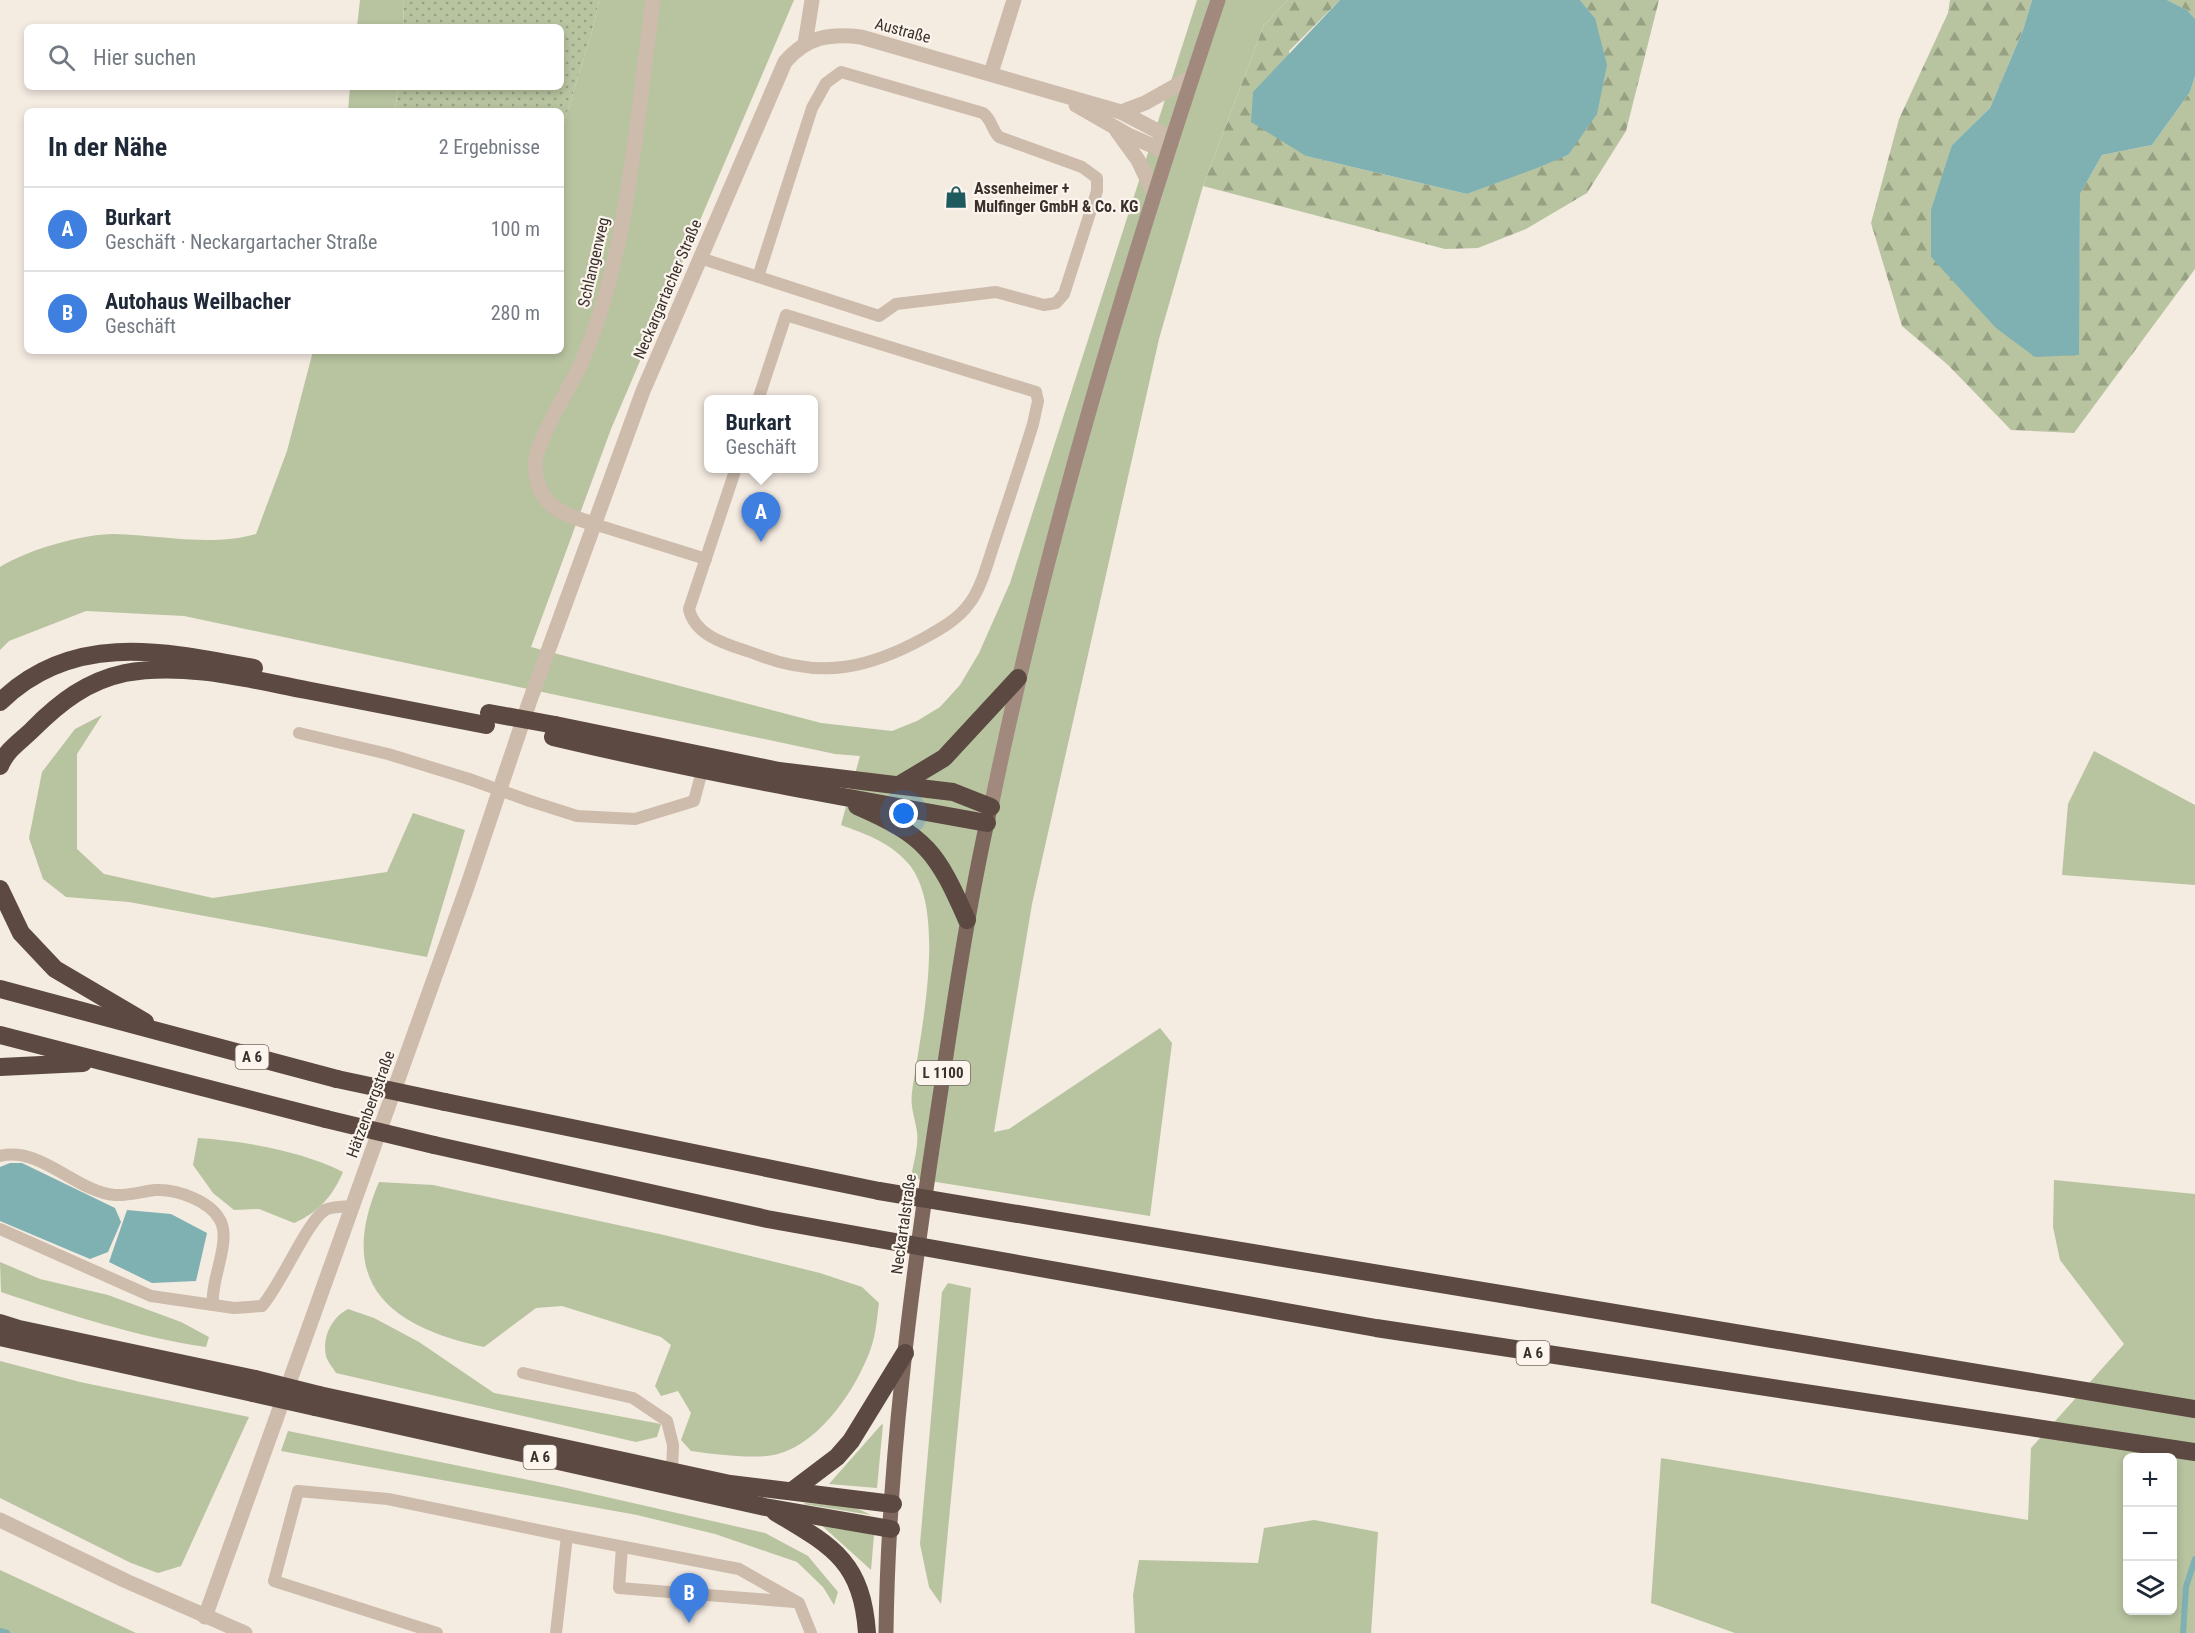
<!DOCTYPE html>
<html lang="de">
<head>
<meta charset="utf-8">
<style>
  body { margin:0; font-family:"Roboto Condensed",sans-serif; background:#f2f2f3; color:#1f2937 }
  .controls { position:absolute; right:18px; bottom:18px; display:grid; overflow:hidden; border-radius:9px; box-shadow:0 3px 9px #0003 }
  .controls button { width:54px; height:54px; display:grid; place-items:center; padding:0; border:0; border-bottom:2px solid #e0e1e3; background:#fff; color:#1f2937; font:30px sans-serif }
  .you { position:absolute; left:904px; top:814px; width:21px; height:21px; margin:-15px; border:4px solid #fff; border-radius:50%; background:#1a73e8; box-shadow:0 0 0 9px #1a73e833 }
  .badge { display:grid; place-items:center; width:39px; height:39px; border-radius:50%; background:#b45309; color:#fff; font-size:20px; font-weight:700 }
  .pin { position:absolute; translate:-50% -50px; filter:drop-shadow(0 2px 3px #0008) }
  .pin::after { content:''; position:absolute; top:32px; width:21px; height:18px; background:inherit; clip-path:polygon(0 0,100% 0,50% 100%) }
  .popup { position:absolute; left:704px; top:395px; width:114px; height:78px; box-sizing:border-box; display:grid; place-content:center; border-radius:9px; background:#fff; filter:drop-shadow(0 2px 4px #0005); font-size:20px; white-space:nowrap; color:#747a83 }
  .popup b { font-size:22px; color:#1f2937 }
  .popup::after { content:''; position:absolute; left:50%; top:100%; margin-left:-12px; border:12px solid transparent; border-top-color:#fff }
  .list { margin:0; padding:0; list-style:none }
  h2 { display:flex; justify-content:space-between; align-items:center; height:78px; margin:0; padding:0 24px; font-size:26px }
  h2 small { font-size:20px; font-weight:400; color:#747a83 }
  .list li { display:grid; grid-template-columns:39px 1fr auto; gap:18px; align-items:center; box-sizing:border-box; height:84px; padding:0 24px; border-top:2px solid #e0e1e3 }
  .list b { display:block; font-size:22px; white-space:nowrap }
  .list p { margin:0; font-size:20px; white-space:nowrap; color:#747a83 }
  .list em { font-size:20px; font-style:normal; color:#747a83 }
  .icon { flex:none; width:33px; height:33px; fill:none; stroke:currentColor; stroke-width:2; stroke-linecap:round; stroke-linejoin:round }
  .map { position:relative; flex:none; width:2195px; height:1633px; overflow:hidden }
  .search { position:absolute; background:#fff; box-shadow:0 3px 9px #0003; left:24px; top:24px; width:540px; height:66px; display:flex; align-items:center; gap:15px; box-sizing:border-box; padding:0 21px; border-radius:9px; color:#747a83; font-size:22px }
  .panel { position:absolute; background:#fff; box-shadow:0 3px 9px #0003; left:24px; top:108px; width:540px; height:246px; border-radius:9px }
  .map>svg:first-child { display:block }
  .grass { fill:#b8c4a0; fill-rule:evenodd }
  .forest { fill:url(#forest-firs) }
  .park { fill:url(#park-dots) }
  .water { fill:#7fb0b2 }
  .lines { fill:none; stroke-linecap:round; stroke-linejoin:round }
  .stream { stroke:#7fb0b2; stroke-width:6 }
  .service { stroke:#cdbbac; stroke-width:12 }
  .minor { stroke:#cdbbac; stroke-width:15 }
  .tertiary { stroke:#cdbbac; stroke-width:15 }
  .secondary { stroke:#a18a7d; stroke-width:15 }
  .primary { stroke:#7d675c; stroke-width:15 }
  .motorway { stroke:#5c4a42; stroke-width:18 }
  .service-bridge { stroke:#cdbbac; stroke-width:12 }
  .motorway-bridge { stroke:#5c4a42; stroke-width:18 }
  .labels { text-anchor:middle; stroke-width:4.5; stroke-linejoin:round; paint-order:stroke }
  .shield { fill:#fbf5ee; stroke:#756b66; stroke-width:1.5 }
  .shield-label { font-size:15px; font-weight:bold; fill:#3b302b }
  .street-label { font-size:16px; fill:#3b302b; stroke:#fbf5ee }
  .poi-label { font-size:16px; font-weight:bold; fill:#3b302b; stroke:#fbf5ee; text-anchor:start }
</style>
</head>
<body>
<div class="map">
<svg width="2195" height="1633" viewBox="0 0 2195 1633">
  <defs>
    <pattern id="forest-firs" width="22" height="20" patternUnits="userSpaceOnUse" patternTransform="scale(1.5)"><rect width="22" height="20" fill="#b8c4a0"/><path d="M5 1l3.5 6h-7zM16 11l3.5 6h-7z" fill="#97a083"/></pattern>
    <pattern id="park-dots" width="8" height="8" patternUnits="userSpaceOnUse" patternTransform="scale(1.5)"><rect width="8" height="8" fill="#b8c4a0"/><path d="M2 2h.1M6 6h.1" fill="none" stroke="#97a083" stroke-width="1.8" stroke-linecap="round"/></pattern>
  </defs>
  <rect width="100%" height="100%" fill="#f4ebe1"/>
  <g class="grass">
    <polygon points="360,0 404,0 403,27 357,27"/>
    <path d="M 599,0 L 794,0 L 611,429 L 531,647 L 821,723 L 892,731 L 917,721 L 940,707 L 960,685 L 979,653 L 1010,583 L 1197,0 L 1288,0 L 1264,25 L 1203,186 L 1159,339 L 1032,904 L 994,1132 L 1009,1129 L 1160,1028 L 1172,1043 L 1150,1216 L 911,1178 C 913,1164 919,1146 917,1132 C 915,1117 910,1108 912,1092 C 920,1035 950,904 905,860 C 887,841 865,834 841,825 L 860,756 L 835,754 L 184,616 L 86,611 L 9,641 L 0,650 L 0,567 C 27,550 82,534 114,534 C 161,535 211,547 256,534 L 287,451 L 313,351 L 561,351 L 561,132 L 593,28 Z"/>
    <polygon points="350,87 398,87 395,111 348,111"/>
    <polygon points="102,715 77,754 77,849 104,874 213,898 387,872 413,813 465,830 427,957 129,902 66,897 43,879 29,838 42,772 75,729"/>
    <polygon points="2094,751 2195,805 2195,885 2062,875 2068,804"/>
    <path d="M 198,1138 C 243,1141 302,1151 343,1172 C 332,1197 319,1212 294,1223 L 259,1209 L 234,1210 L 213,1193 L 193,1165 Z"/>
    <path d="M 2054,1180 L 2195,1194 L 2195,1633 L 1735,1633 L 1651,1603 L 1661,1458 L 2028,1520 L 2031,1448 L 2124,1344 L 2060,1260 L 2053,1227 ZM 2128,1458 L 2172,1458 L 2172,1610 L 2128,1610 Z"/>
    <path d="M 379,1182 L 433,1185 L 664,1235 L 820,1273 L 862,1287 L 879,1303 C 877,1317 876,1334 871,1348 C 857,1388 821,1442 778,1454 C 758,1460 712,1454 691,1451 L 681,1440 L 691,1413 L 678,1391 L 661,1396 L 655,1386 L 671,1345 L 661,1337 L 562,1306 L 536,1308 L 484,1347 C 390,1327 335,1284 379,1182 Z"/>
    <path d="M 0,1262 L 40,1279 L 108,1295 L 181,1322 L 209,1337 L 206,1347 C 136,1337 68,1314 1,1292 Z"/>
    <polygon points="948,1283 971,1288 941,1604 929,1587 920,1544 942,1292"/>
    <path d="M 348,1309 L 374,1318 L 419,1342 L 494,1393 L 661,1424 L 657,1437 L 636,1442 L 336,1373 C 333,1368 327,1361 326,1356 C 322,1337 332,1317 348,1309 Z"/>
    <polygon points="0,1361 80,1382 249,1417 181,1566 158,1573 131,1563 0,1498"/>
    <polygon points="883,1424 877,1488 829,1484 881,1425"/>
    <polygon points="288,1431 558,1486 765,1533 808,1556 838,1592 834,1605 823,1587 797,1562 715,1534 637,1515 281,1451"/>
    <polygon points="806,1503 852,1506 871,1515 803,1504"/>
    <polygon points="1314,1520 1378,1532 1371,1633 1135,1633 1133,1595 1139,1560 1258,1563 1264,1528"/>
    <polygon points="819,1523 874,1535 871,1570 870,1569"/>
    <polygon points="0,1570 136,1633 0,1633"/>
  </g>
  <g class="forest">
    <polygon points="1288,0 1340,0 1289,51 1306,156 1467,194 1568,155 1595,18 1580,0 1659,0 1626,131 1587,193 1526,229 1478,248 1445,249 1203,186 1264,25"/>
    <polygon points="1950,0 2032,0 2023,30 1990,108 1952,145 1931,257 1963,290 2078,355 2080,194 2102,155 2152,145 2190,92 2195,76 2195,269 2074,433 2011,430 1948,365 1902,326 1871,223 1899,119 1948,13"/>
    <polygon points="2167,0 2195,0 2195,19 2187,10"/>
  </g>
  <polygon class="park" points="404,0 599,0 593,28 561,132 561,111 395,111 398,87 561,87 561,27 403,27"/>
  <g class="water">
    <polygon points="1340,0 1580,0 1595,18 1607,65 1597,114 1568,155 1537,168 1467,194 1306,156 1251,122 1253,92"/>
    <polygon points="2032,0 2167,0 2187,10 2195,19 2195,76 2190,92 2152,145 2102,155 2080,194 2079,355 2035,357 1996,328 1931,257 1931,210 1952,145 1990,108 2023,30"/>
    <polygon points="10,1163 22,1163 115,1208 121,1222 108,1252 90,1259 0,1221 0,1167"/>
    <polygon points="127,1210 171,1214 207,1233 196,1281 152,1283 109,1262"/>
  </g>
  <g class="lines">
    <g class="stream">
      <polyline points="0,1631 7,1633"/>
      <polyline points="2183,1633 2186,1587 2195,1559"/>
    </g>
    <g class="service">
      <path d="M 700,258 L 879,316 L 896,304 L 996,292 L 1044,305 L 1056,303 L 1064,294 L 1097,191 L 1097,178 L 1082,167 L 999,137 C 991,129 993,121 983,113 L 841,72 L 826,83 L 812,108 L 758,277"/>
      <path d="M 736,468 L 689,609 C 695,639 735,646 761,656 C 823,679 870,668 926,637 C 942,628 958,619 969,604 C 982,587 988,561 995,541 C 1008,502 1021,463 1033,424 L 1038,401 L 1036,392 L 786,315 L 758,400"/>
      <polyline points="594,524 706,559"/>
      <polyline points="299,733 388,754 469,779"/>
      <polyline points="530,801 577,816 635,819 694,801 702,771"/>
      <path d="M 0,1156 C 41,1146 76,1192 115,1195 C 129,1196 143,1191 156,1190 C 177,1189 210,1201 220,1220 C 232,1241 210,1280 213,1305"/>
      <path d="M 0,1229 L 151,1296 L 234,1308 L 262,1306 C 282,1283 306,1223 325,1210 C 332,1206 345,1207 353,1206"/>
      <polyline points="523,1373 633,1398 667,1421 673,1445 672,1472"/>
      <polyline points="622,1547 619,1588 795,1602"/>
      <polyline points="437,1633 274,1581 298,1491 388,1499 567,1536"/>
      <polyline points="556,1633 567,1536 739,1569 799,1603 811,1633"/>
    </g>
    <g class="minor">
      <polyline points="805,44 812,0"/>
      <polyline points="991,73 1014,0"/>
      <path d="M 594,524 C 561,513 538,507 535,467 C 533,446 569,389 579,368 C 629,258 636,119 653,0"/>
    </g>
    <g class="tertiary">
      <polyline points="1076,105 1130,136 1169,153"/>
      <polyline points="1121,112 1145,103 1193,76"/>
      <polyline points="1117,131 1138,160 1155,196"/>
      <polyline points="0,1520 126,1581 245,1633"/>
      <path d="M 205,1617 L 467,887 L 529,703 L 643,391 L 785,62 C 806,37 830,33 861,37 L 1121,112 L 1173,139"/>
    </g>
    <path class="secondary" d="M 991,807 C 1047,533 1129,265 1218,0"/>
    <path class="primary" d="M 886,1633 C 888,1467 910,1293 935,1129 C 951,1023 966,917 989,813"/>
    <g class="motorway">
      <path d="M 0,702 C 72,631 164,651 254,668"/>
      <polyline points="555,725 779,771 953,792 991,807"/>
      <path d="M 553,737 C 697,771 842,797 987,823"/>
      <path d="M 0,766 C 7,749 20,742 33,729 C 60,702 87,681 125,673 C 184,662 249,679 306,690 C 366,702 426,713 486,725"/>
      <polyline points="899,785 944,758 1018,678"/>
      <path d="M 857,806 C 926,836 937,852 967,920"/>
      <polyline points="0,889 21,933 55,969 145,1022"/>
      <polyline points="0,989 337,1079"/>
      <polyline points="0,1035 326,1119"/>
      <polyline points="0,1067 83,1063"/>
      <polyline points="445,1102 879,1191"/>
      <polyline points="434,1145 767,1219 873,1238"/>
      <polyline points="0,1323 19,1329 255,1379"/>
      <polyline points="0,1337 253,1393"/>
      <polyline points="319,1395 730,1484 893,1504"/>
      <polyline points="315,1407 765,1507 891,1529"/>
      <polyline points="792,1491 837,1457 851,1441 905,1353"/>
      <path d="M 775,1512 C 832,1546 862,1561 867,1633"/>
    </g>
    <polyline class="service-bridge" points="469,779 530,801"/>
    <g class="motorway-bridge">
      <polyline points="489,713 555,725"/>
      <polyline points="337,1079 445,1102"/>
      <polyline points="326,1119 434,1145"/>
      <polyline points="879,1191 2195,1409"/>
      <polyline points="873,1238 1376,1328 2195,1452"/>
      <polyline points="255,1379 319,1395"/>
      <polyline points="253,1393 315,1407"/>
    </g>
  </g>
  <defs>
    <g id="shop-bare" transform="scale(1.8)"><path d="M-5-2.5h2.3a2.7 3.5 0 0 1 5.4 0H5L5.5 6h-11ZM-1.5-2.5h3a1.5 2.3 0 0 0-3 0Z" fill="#1f5a5e" stroke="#fbf5ee" stroke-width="2.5" paint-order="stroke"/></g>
  </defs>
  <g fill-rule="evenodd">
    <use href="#shop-bare" x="956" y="197"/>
  </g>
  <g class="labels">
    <g class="shield">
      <rect x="235.5" y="1045" width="33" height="24" rx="4.5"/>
      <rect x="916" y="1061" width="54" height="24" rx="4.5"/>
      <rect x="1516.5" y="1341" width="33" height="24" rx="4.5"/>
      <rect x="523.5" y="1445" width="33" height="24" rx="4.5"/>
    </g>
    <g class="shield-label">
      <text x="252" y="1062">A 6</text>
      <text x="943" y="1078">L 1100</text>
      <text x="1533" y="1358">A 6</text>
      <text x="540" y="1462">A 6</text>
    </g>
    <g class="street-label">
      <text transform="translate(903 30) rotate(15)" y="6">Austraße</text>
      <text transform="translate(593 262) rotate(-77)" y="6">Schlangenweg</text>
      <text transform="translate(667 289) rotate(-67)" y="6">Neckargartacher Straße</text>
      <text transform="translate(370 1104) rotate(-70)" y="6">Hätzenbergstraße</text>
      <text transform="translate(903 1224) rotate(-82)" y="6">Neckartalstraße</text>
    </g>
    <g class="poi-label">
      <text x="974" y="194">Assenheimer +<tspan x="974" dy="18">Mulfinger GmbH &amp; Co. KG</tspan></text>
    </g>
  </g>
</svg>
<div class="controls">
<button>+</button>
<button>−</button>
<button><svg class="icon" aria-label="layers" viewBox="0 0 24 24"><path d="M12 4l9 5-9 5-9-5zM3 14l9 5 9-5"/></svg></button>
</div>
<div class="you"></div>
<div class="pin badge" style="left:761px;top:542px;background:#3f7fe0">A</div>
<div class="popup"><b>Burkart</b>Geschäft</div>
<div class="pin badge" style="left:689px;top:1623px;background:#3f7fe0">B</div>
<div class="search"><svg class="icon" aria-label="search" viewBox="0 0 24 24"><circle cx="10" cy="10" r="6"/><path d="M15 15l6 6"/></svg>Hier suchen</div>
<section class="panel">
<h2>In der Nähe<small>2 Ergebnisse</small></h2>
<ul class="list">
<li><span class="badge" style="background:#3f7fe0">A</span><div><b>Burkart</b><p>Geschäft · Neckargartacher Straße</p></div><em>100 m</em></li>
<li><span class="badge" style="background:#3f7fe0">B</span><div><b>Autohaus Weilbacher</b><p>Geschäft</p></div><em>280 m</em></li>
</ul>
</section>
</div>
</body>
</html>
